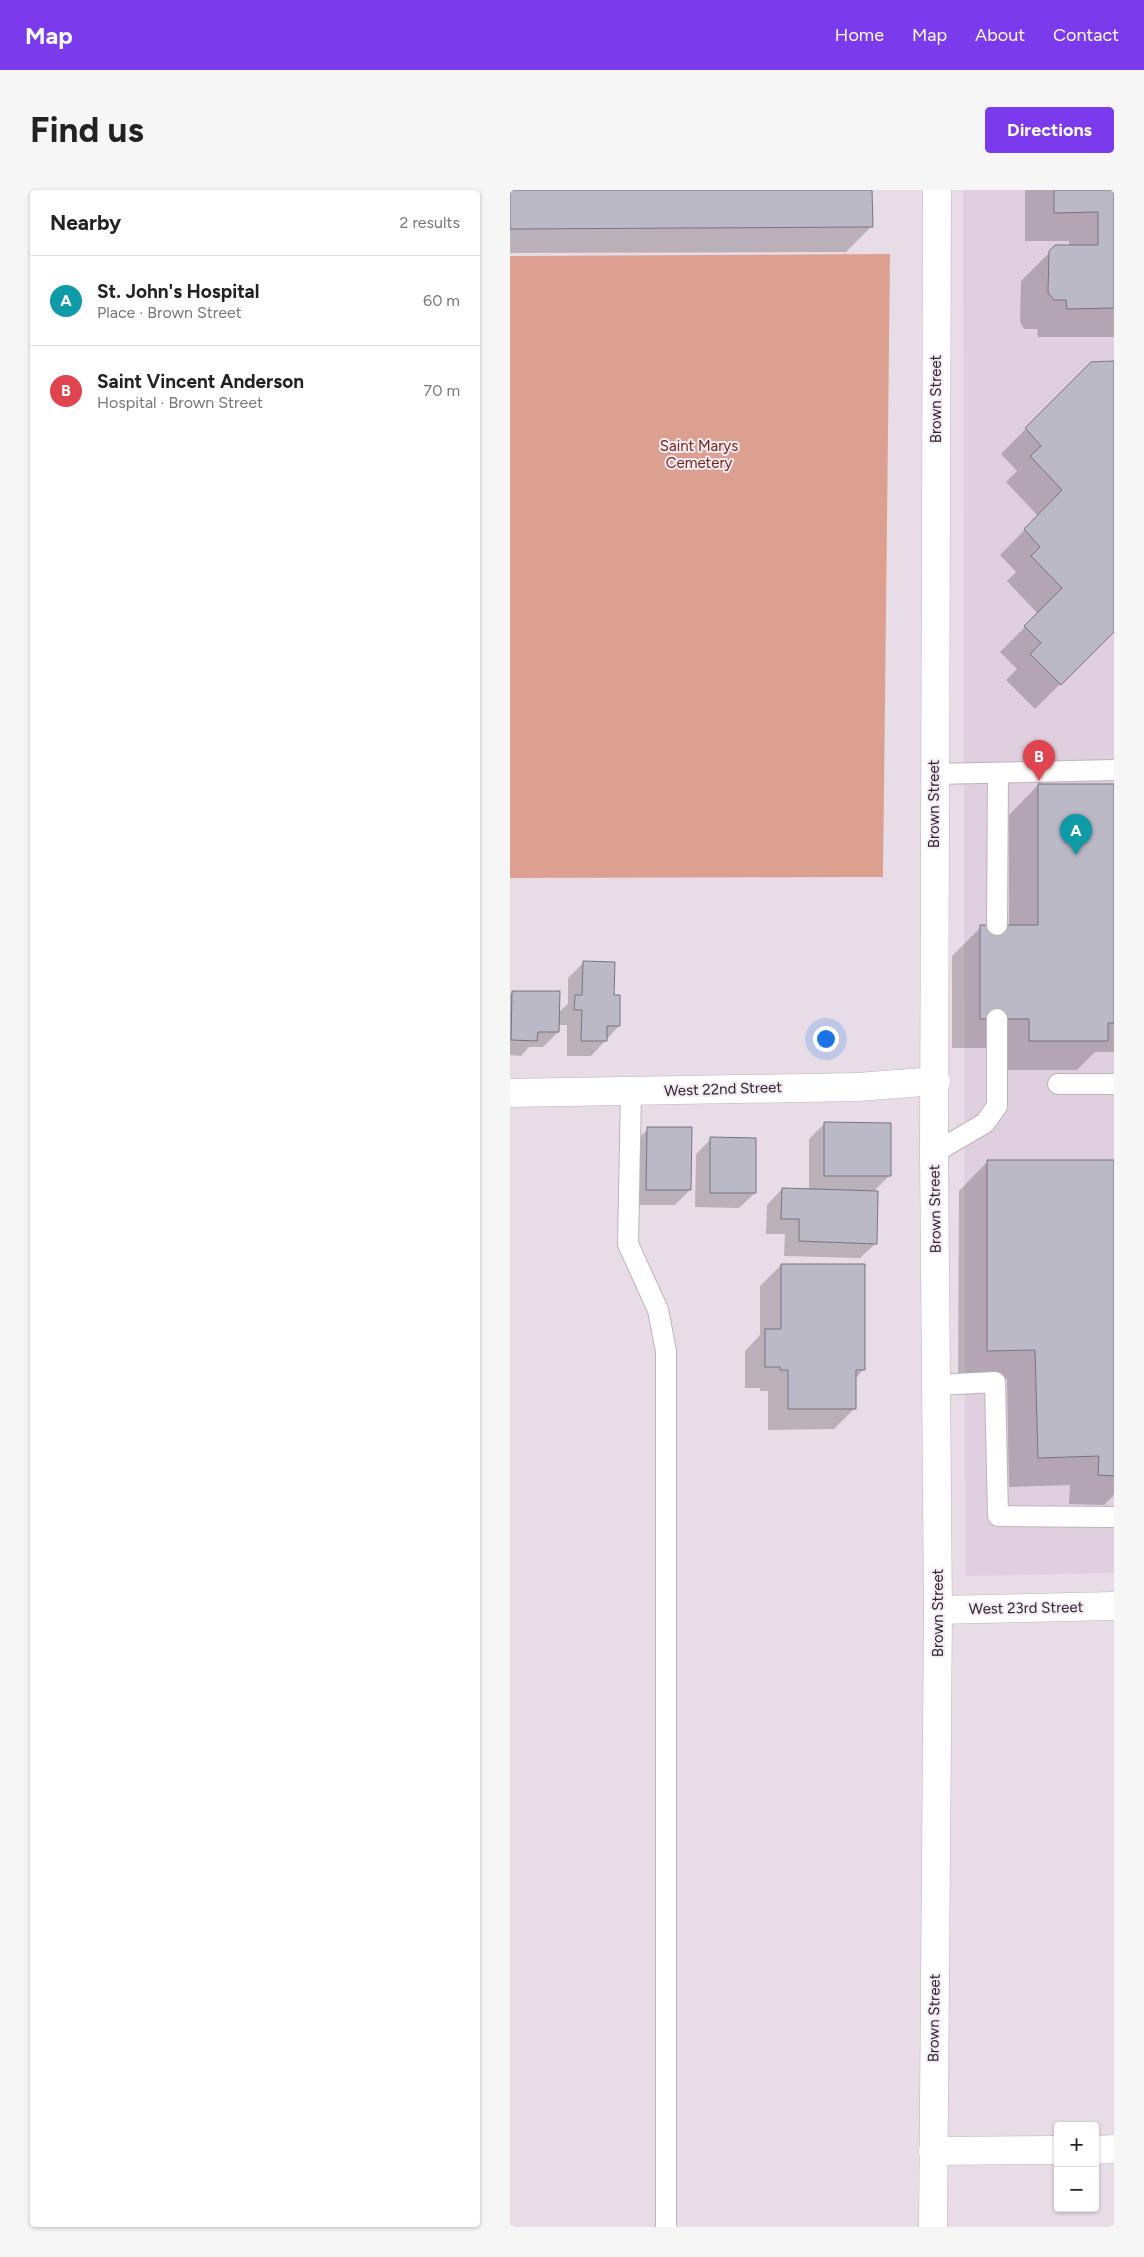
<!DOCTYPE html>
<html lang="en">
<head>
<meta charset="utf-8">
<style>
  body { margin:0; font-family:Figtree,sans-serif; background:#f6f6f6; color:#222 }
  .controls { position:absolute; right:15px; bottom:15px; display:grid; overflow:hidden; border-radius:5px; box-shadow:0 1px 4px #0004 }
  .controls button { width:45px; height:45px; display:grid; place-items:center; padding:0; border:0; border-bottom:1px solid #e0e0e0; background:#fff; color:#222; font:25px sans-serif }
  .you { position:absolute; left:315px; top:848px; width:18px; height:18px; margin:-12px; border:4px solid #fff; border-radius:50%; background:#1a73e8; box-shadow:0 0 0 8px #1a73e833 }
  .badge { display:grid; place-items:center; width:32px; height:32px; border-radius:50%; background:#7c3aed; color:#fff; font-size:16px; font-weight:700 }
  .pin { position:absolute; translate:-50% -41px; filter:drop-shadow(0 1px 2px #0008) }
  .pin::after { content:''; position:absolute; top:26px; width:18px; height:15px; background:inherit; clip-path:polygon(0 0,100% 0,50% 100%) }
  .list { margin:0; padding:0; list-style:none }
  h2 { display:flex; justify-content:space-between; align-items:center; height:65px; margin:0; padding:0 20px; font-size:21px }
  h2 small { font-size:16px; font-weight:400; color:#767676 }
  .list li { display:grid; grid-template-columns:32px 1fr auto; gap:15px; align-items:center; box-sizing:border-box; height:90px; padding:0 20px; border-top:1px solid #e0e0e0 }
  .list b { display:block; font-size:19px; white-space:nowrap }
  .list p { margin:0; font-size:16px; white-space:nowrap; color:#767676 }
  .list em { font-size:16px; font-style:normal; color:#767676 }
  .map { position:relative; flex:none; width:604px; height:2037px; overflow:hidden; border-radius:5px }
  header { display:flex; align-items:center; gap:30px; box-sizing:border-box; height:70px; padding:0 25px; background:#7c3aed; color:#fff }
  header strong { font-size:24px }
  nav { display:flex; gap:28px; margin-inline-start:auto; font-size:18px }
  .intro { display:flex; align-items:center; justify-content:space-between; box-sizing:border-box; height:120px; padding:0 30px }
  h1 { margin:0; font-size:35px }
  .button { padding:12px 22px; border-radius:5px; background:#7c3aed; color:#fff; font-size:18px; font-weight:700 }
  main { display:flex; gap:30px; padding:0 30px }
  aside { flex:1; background:#fff; border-radius:5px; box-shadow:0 1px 4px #0004 }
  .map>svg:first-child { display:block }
  .built { fill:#e0d0df }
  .green { fill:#dca090 }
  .shadow { fill:#0003 }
  .building { fill:#bbb9c6; stroke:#767480 }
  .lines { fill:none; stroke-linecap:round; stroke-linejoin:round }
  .lane-casing { stroke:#bdb2bc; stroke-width:22 }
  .street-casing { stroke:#bdb2bc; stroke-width:29 }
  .secondary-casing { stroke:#bdb2bc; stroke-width:29 }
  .lane { stroke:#fff; stroke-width:20 }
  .street { stroke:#fff; stroke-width:28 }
  .secondary { stroke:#fff; stroke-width:28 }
  .labels { text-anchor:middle; stroke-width:4; stroke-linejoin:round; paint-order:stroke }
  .street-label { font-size:15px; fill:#2b272b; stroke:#f5eaf5 }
  .park-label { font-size:15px; fill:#6f2612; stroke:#f5eaf5 }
</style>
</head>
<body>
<header>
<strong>Map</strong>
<nav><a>Home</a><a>Map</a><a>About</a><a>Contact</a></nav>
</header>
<div class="intro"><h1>Find us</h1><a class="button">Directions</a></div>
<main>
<aside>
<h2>Nearby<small>2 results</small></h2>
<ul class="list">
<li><span class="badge" style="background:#0f9aa8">A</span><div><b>St. John's Hospital</b><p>Place · Brown Street</p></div><em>60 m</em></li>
<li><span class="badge" style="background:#e0444e">B</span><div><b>Saint Vincent Anderson</b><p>Hospital · Brown Street</p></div><em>70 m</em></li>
</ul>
</aside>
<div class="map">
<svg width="604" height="2037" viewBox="0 0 604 2037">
  <rect width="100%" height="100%" fill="#e8dde7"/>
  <polygon class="built" points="453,0 604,0 604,1383 455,1386"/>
  <polygon class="green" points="380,64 373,687 0,688 0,66"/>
  <g class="shadow">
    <polygon points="0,0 361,0 361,37 336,62 0,63"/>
    <polygon points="515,0 604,0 604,147 528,147 527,139 514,139 510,132 511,91 546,56 559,56 559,51 515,51"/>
    <polygon points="581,173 604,173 604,440 525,519 496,490 507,479 490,462 528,424 497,391 506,382 490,365 528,326 496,292 507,281 491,264"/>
    <polygon points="528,595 604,595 604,862 585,862 567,880 491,880 491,858 442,858 442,766 471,737 499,737 499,625"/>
    <polygon points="73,773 103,806 109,836 81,866 57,866 57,835 48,835 48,842 33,857 19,857 11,866 0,865 0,804 2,802 48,823 58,814 58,788"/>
    <polygon points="315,933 379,986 363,1002 366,1053 350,1068 274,1066 275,1044 256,1044 257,1015 272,999 299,1000 299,949"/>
    <polygon points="138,939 180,1000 165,1015 122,1015 122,954"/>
    <polygon points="201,949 245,1003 229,1018 185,1017 186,964"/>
    <polygon points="478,971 604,971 604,1305 594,1315 559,1314 560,1295 499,1297 497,1189 448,1190 449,1001"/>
    <polygon points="271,1075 354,1179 345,1189 345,1218 324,1239 258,1240 258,1201 250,1201 250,1198 235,1198 235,1161 250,1145 250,1096"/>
  </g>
  <g class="building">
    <polygon points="0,0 362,0 363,37 0,39"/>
    <polygon points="544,0 604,0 604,118 557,119 556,110 544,110 538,103 539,61 545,55 588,55 588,22 544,23"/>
    <polygon points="604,171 604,442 551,495 520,464 531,453 514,436 552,398 521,366 530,357 514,339 552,300 520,266 531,256 515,238 581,172"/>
    <polygon points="528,594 604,594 604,833 598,833 598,851 519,851 519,829 470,829 470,735 528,735"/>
    <polygon points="73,771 105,772 104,805 110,805 110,836 97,836 97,851 71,851 72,820 64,820 65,805 72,805"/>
    <polygon points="2,801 50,801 49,842 28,842 27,851 1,850"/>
    <polygon points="314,932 381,933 381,986 314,986"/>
    <polygon points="137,937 182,937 181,1000 136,1000"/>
    <polygon points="200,947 246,948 246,1003 200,1003"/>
    <polygon points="477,970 604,970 604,1286 588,1285 589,1266 528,1268 525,1160 477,1161"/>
    <polygon points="272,998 368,1001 367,1054 289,1051 289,1029 271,1029"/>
    <polygon points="271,1074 355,1074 355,1180 346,1180 346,1219 278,1219 278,1180 270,1180 270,1177 255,1177 255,1139 271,1139"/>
  </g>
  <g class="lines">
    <g class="lane-casing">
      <g id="lane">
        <polyline points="424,584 604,580"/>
        <polyline points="487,735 488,583"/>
        <polyline points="548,894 604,894"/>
        <polyline points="121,902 118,1054 148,1120 156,1161 156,2037"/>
        <polyline points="424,963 475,933 487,916 487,829"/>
        <polyline points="427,1195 485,1192 488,1326 604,1327"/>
      </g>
    </g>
    <g class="street-casing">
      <g id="street">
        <polyline points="585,1960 604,1959"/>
        <polyline points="423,1961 548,1960"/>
      </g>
    </g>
    <g class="secondary-casing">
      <g id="secondary">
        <polyline points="0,903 348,897 426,891"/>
        <polyline points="428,1420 604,1416"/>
        <polyline points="423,2037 428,1420 424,963 427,0"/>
      </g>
    </g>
    <use href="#lane" class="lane"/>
    <use href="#street" class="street"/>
    <use href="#secondary" class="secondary"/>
  </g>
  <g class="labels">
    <g class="street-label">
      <text transform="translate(426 209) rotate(-90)" y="5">Brown Street</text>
      <text transform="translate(424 614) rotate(-90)" y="5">Brown Street</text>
      <text transform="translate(213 899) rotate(-2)" y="5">West 22nd Street</text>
      <text transform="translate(425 1019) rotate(-91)" y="5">Brown Street</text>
      <text transform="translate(516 1418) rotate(-1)" y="5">West 23rd Street</text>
      <text transform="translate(428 1423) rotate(-90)" y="5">Brown Street</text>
      <text transform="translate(424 1828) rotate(-89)" y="5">Brown Street</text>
    </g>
    <g class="park-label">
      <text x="189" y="261">Saint Marys<tspan x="189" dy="17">Cemetery</tspan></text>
    </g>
  </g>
</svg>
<div class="controls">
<button>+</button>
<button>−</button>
</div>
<div class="you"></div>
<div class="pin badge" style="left:566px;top:665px;background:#0f9aa8">A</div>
<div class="pin badge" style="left:529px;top:591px;background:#e0444e">B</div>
</div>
</main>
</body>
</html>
